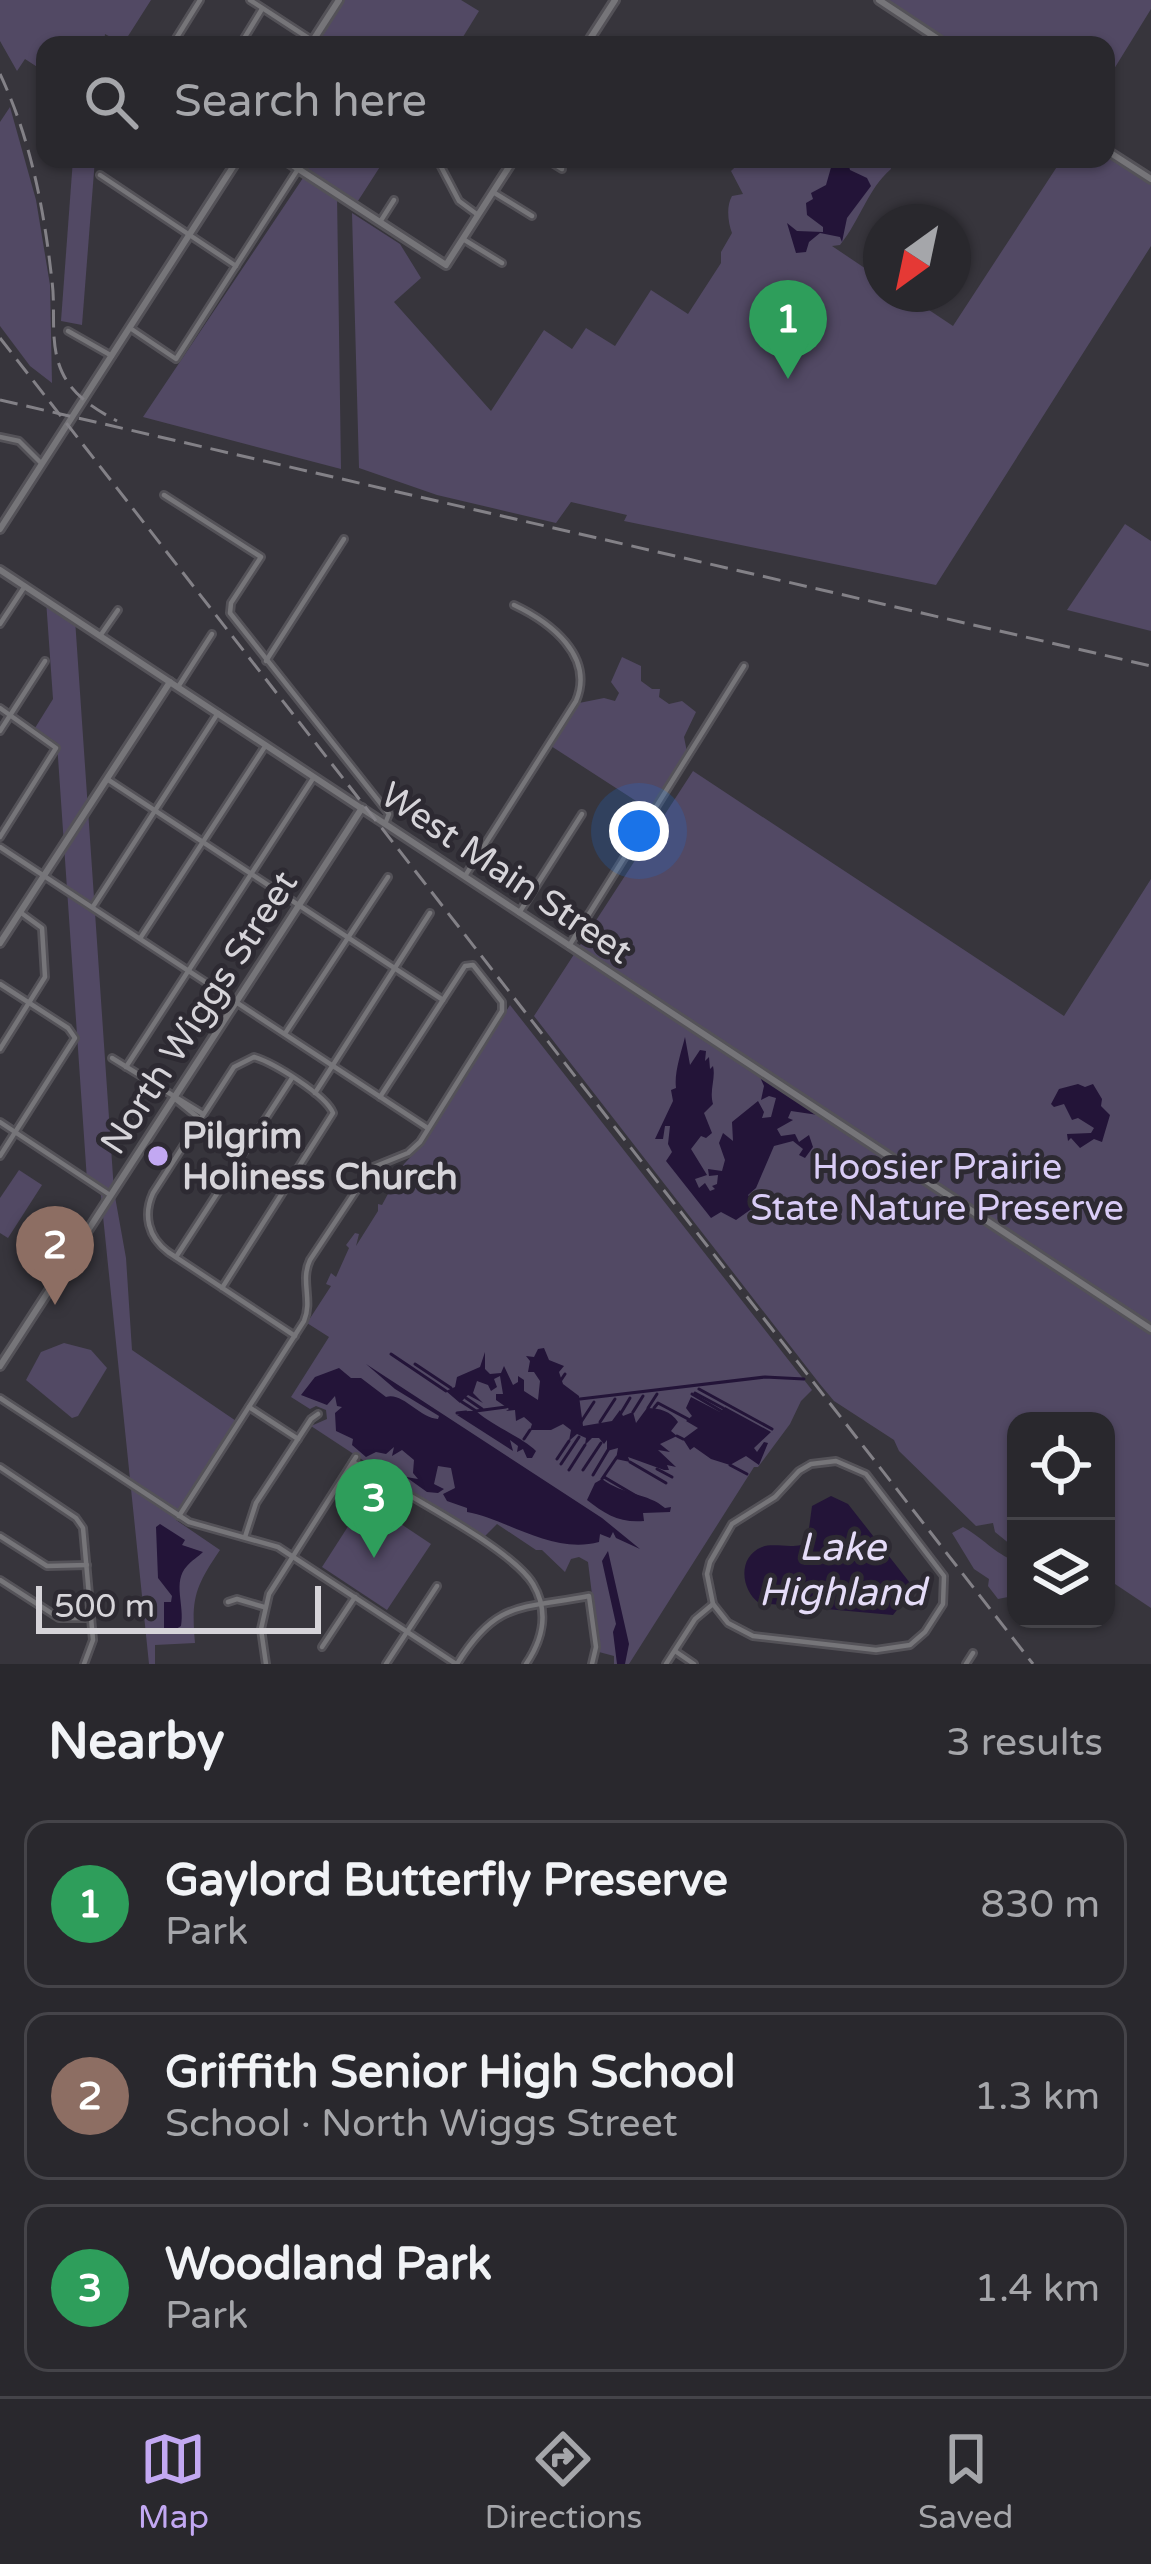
<!DOCTYPE html>
<html lang="en">
<head>
<meta charset="utf-8">
<style>
  body { margin:0; font-family:"Varela Round",sans-serif; background:#313035; color:#f1f3f6 }
  .controls { position:absolute; right:36px; bottom:36px; display:grid; overflow:hidden; border-radius:24px; box-shadow:0 3px 9px #0004 }
  .controls button { width:108px; height:108px; display:grid; place-items:center; padding:0; border:0; border-bottom:3px solid #454449; background:#29282d; color:#f1f3f6; font:60px sans-serif }
  .compass { position:absolute; left:863px; top:204px; width:108px; height:108px; border-radius:50%; background:#29282d; box-shadow:0 3px 9px #0004; rotate:213deg }
  .scale { position:absolute; left:36px; bottom:30px; width:285px; box-sizing:border-box; padding-left:12px; border:6px solid #d6d4d9; border-top:0; font-size:33px; line-height:42px; white-space:nowrap; color:#d6d4d9; -webkit-text-stroke:9px #2d2a32; paint-order:stroke }
  .you { position:absolute; left:639px; top:831px; width:42px; height:42px; margin:-30px; border:9px solid #fff; border-radius:50%; background:#1a73e8; box-shadow:0 0 0 18px #1a73e833 }
  .badge { display:grid; place-items:center; width:78px; height:78px; border-radius:50%; background:#c2a8f2; color:#fff; font-size:39px; font-weight:700 }
  .pin { position:absolute; translate:-50% -99px; filter:drop-shadow(0 3px 6px #0008) }
  .pin::after { content:''; position:absolute; top:63px; width:42px; height:36px; background:inherit; clip-path:polygon(0 0,100% 0,50% 100%) }
  .list { margin:0; padding:0; list-style:none }
  h2 { display:flex; justify-content:space-between; align-items:center; height:156px; margin:0; padding:0 48px; font-size:51px }
  h2 small { font-size:39px; font-weight:400; color:#a5a6aa }
  .list li { display:grid; grid-template-columns:78px 1fr auto; gap:36px; align-items:center; box-sizing:border-box; height:168px; margin:0 24px 24px; padding:0 24px; border:3px solid #454449; border-radius:24px }
  .list b { display:block; font-size:45px; white-space:nowrap }
  .list p { margin:0; font-size:39px; white-space:nowrap; color:#a5a6aa }
  .list em { font-size:39px; font-style:normal; color:#a5a6aa }
  .icon { flex:none; width:66px; height:66px; fill:none; stroke:currentColor; stroke-width:2; stroke-linecap:round; stroke-linejoin:round }
  .map { position:relative; flex:none; width:1151px; height:1664px; overflow:hidden }
  .search { position:absolute; background:#29282d; box-shadow:0 3px 9px #0004; left:36px; right:36px; top:36px; height:132px; display:flex; align-items:center; gap:30px; box-sizing:border-box; padding:0 42px; border-radius:24px; color:#a5a6aa; font-size:45px }
  .sheet { height:732px; background:#29282d }
  nav { display:flex; justify-content:space-around; align-items:center; box-sizing:border-box; height:168px; border-top:3px solid #454449; background:#29282d; font-size:33px; color:#a5a6aa }
  nav a { display:grid; justify-items:center; gap:6px }
  nav .on { color:#c2a8f2 }
  .map>svg:first-child { display:block }
  .green { fill:#524964 }
  .water { fill:#231438 }
  .lines { fill:none; stroke-linecap:round; stroke-linejoin:round }
  .stream { stroke:#231438; stroke-width:3 }
  .minor-casing { stroke:#545258; stroke-width:10 }
  .tertiary-casing { stroke:#545258; stroke-width:12 }
  .minor { stroke:#767579; stroke-width:4.5 }
  .tertiary { stroke:#767579; stroke-width:6 }
  .rail { stroke:#838187; stroke-width:3; stroke-dasharray:18 9; stroke-linecap:butt }
  .poi-dot { fill:#c2a8f2; stroke:#2d2a32; stroke-width:4.5 }
  .labels { text-anchor:middle; stroke-width:10; stroke-linejoin:round; paint-order:stroke }
  .street-label { font-size:36px; fill:#d6d4d9; stroke:#2d2a32 }
  .poi-label { font-size:36px; font-weight:bold; fill:#d6d4d9; stroke:#2d2a32; text-anchor:start }
  .park-label { font-size:36px; fill:#d9ccf6; stroke:#2d2a32 }
  .water-label { font-size:39px; font-style:italic; fill:#e5dcf8; stroke:#2d2a32 }
</style>
</head>
<body>
<div class="map">
<svg width="1151" height="1664" viewBox="0 0 1151 1664">
  <rect width="100%" height="100%" fill="#37353c"/>
  <g class="green">
    <polygon points="0,0 151,0 123,44 105,34 104,45 45,45 45,72 25,59 17,71 0,41"/>
    <polygon points="341,0 461,0 479,11 458,45 314,45"/>
    <polygon points="883,0 1151,0 1151,9 1106,82 1106,45 949,45"/>
    <polygon points="10,107 36,200 50,285 52,383 30,366 0,326 0,122"/>
    <path d="M 1106,153 L 1151,182 L 1151,246 L 936,585 L 624,521 L 627,515 L 571,502 L 556,523 L 437,495 L 359,468 L 352,213 L 400,244 L 421,278 L 394,302 L 491,411 L 544,330 L 572,349 L 586,328 L 615,346 L 651,290 L 688,314 L 721,263 L 721,252 L 732,233 C 728,223 726,206 732,196 L 743,194 L 731,171 C 745,156 779,155 799,159 C 811,161 816,167 829,166 L 834,159 L 890,159 L 891,169 C 867,190 861,219 840,245 L 832,246 L 881,279 L 881,294 L 905,294 L 953,326 L 1062,159 L 1106,159 Z"/>
    <polygon points="73,159 95,159 82,325 61,321"/>
    <polygon points="289,159 385,159 356,204 337,194 341,469 143,417 307,172"/>
    <polygon points="1125,524 1151,541 1151,631 1067,610"/>
    <path d="M 46,600 L 75,619 L 114,1191 L 126,1258 L 132,1350 L 239,1423 L 176,1520 L 220,1550 C 195,1587 191,1598 195,1643 L 155,1645 L 155,1664 L 149,1664 L 100,1187 L 87,1180 L 57,743 L 35,728 L 53,699 Z"/>
    <polygon points="622,657 641,666 641,681 652,689 660,689 659,697 669,704 682,701 696,712 684,737 687,752 650,810 551,746 579,703 604,698 615,701 619,693 611,682"/>
    <polygon points="693,771 1064,1016 1151,879 1151,1608 1106,1578 1106,1421 1016,1421 1016,1549 995,1532 993,1523 976,1526 899,1451 894,1440 834,1401 819,1383 534,1016"/>
    <polygon points="510,1005 812,1390 801,1401 790,1424 758,1467 754,1467 629,1664 614,1664 614,1656 599,1652 588,1562 579,1557 571,1559 565,1572 542,1550 536,1550 497,1524 484,1537 477,1535 311,1426 327,1419 326,1410 316,1406 310,1409 291,1397 329,1337 307,1323 331,1286 326,1284 331,1273 336,1277 349,1248 346,1245 355,1233 359,1234 356,1246 378,1211 378,1204 382,1205 404,1164 418,1149"/>
    <polygon points="19,1170 42,1185 8,1238 0,1233 0,1198"/>
    <polygon points="64,1343 91,1350 107,1368 78,1416 72,1418 26,1380 41,1352"/>
    <polygon points="365,1500 431,1544 387,1610 322,1567"/>
    <path d="M 963,1527 C 983,1538 993,1552 1016,1562 L 1016,1612 L 1008,1597 L 998,1599 L 988,1586 L 989,1579 L 974,1569 L 952,1533 Z"/>
  </g>
  <g class="water">
    <polygon points="838,159 848,162 850,170 867,178 871,186 847,218 842,242 840,237 820,233 809,242 806,252 796,253 787,223 797,231 823,232 823,227 807,215 806,203 813,199 811,193 826,185 832,164"/>
    <path d="M 629,988 L 862,1142 L 818,1115 L 791,1111 L 788,1118 L 793,1120 L 777,1129 L 781,1136 L 795,1134 L 799,1142 L 809,1135 L 813,1147 L 805,1158 L 799,1155 L 803,1149 L 793,1141 L 774,1146 L 756,1188 L 748,1195 L 757,1205 L 736,1220 L 721,1212 L 711,1218 L 666,1161 L 672,1152 L 668,1144 L 670,1126 L 665,1126 L 663,1139 L 655,1139 L 673,1101 L 671,1090 L 676,1088 C 674,1073 681,1053 685,1037 L 690,1065 L 700,1050 L 706,1051 L 705,1061 L 709,1057 L 710,1069 L 713,1066 C 716,1079 709,1090 713,1104 L 704,1113 L 712,1133 L 706,1138 L 701,1136 L 691,1149 L 707,1175 L 695,1179 L 699,1188 L 705,1183 L 710,1191 L 715,1189 L 712,1186 L 717,1184 L 718,1175 L 709,1176 L 708,1169 L 722,1171 L 725,1160 L 719,1143 L 723,1133 L 733,1141 L 732,1122 L 758,1101 L 764,1112 L 762,1118 L 771,1117 L 776,1098 L 769,1096 L 761,1100 L 764,1086 L 760,1077 Z"/>
    <polygon points="1078,1084 1085,1087 1093,1084 1102,1099 1101,1106 1110,1115 1102,1142 1094,1139 1080,1148 1071,1138 1068,1141 1067,1134 1091,1133 1094,1128 1078,1118 1072,1120 1064,1104 1054,1107 1051,1104 1059,1089"/>
    <path d="M 544,1348 L 549,1360 L 564,1366 L 559,1372 L 563,1384 L 579,1396 L 583,1426 L 612,1421 L 620,1410 L 623,1416 L 633,1412 L 636,1423 L 647,1408 C 659,1408 671,1411 678,1422 L 671,1431 L 677,1436 L 660,1444 L 670,1452 L 658,1450 L 676,1467 L 667,1465 L 669,1470 L 664,1470 L 628,1457 L 630,1462 L 616,1459 L 618,1448 L 607,1451 L 607,1440 L 604,1444 L 599,1438 L 592,1438 L 585,1445 L 586,1438 L 577,1434 L 569,1441 L 571,1430 L 563,1424 L 551,1430 L 530,1430 L 532,1424 L 524,1417 L 516,1421 L 515,1410 L 506,1411 L 509,1409 L 496,1400 L 496,1394 L 503,1394 L 500,1376 L 494,1379 L 497,1387 L 491,1391 L 488,1385 L 477,1381 L 473,1393 L 483,1403 L 468,1395 L 460,1403 L 446,1391 L 455,1387 L 457,1377 L 480,1367 L 485,1352 L 485,1369 L 490,1374 L 501,1373 L 504,1366 L 513,1385 L 518,1382 L 518,1376 L 524,1380 L 524,1391 L 538,1400 L 540,1381 L 534,1372 L 528,1372 L 530,1361 L 526,1356 L 534,1357 L 538,1349 Z"/>
    <path d="M 366,1364 L 602,1518 L 640,1549 L 616,1538 L 613,1532 L 610,1538 L 600,1534 L 599,1542 C 552,1555 505,1518 467,1512 L 467,1508 L 447,1501 L 443,1494 L 455,1488 L 451,1468 L 438,1466 L 434,1484 L 444,1489 L 438,1493 L 427,1492 L 406,1477 L 418,1479 L 413,1473 L 414,1460 L 402,1450 L 392,1456 L 394,1447 L 386,1454 L 376,1452 L 366,1457 L 352,1445 L 353,1439 L 336,1431 L 335,1413 L 342,1407 L 337,1406 L 335,1396 L 327,1405 L 301,1395 L 315,1377 L 339,1368 L 351,1378 L 361,1378 L 386,1397 C 403,1392 419,1418 438,1419 L 439,1416 L 395,1389 Z"/>
    <polygon points="691,1397 720,1412 725,1407 771,1432 754,1448 757,1452 764,1442 768,1443 759,1465 746,1456 730,1465 711,1459 694,1447 690,1450 683,1439 698,1428 686,1421 692,1416 686,1408"/>
    <path d="M 468,1411 L 476,1411 C 493,1426 523,1438 536,1451 L 532,1458 L 527,1458 L 523,1449 L 517,1452 L 518,1446 L 510,1440 L 513,1451 L 457,1415 Z"/>
    <path d="M 602,1479 C 623,1495 648,1493 665,1508 L 671,1507 L 670,1512 L 643,1513 L 644,1521 C 619,1523 605,1514 587,1500 L 595,1483 Z"/>
    <path d="M 831,1496 L 848,1504 L 910,1583 L 911,1592 L 893,1615 L 759,1603 C 741,1590 737,1557 762,1547 C 773,1543 788,1548 801,1545 L 808,1536 L 812,1506 Z"/>
    <path d="M 160,1524 L 185,1540 L 182,1545 L 203,1552 C 198,1557 192,1560 187,1566 C 172,1582 185,1605 181,1626 L 171,1632 L 164,1629 L 164,1602 L 171,1602 L 172,1596 L 158,1578 L 156,1527 Z"/>
    <polygon points="608,1551 629,1644 625,1664 617,1664 613,1632 616,1624 602,1561"/>
  </g>
  <g class="lines">
    <g class="stream">
      <polyline points="391,1354 446,1391"/>
      <polyline points="415,1364 451,1388"/>
      <polyline points="561,1380 565,1374"/>
      <polyline points="699,1389 772,1429"/>
      <polyline points="695,1393 723,1408"/>
      <polyline points="692,1394 721,1411"/>
      <polyline points="466,1398 482,1409"/>
      <polyline points="580,1399 765,1377 804,1379"/>
      <polyline points="462,1402 476,1411 506,1407"/>
      <polyline points="648,1408 657,1394"/>
      <polyline points="654,1408 658,1403 688,1419"/>
      <polyline points="633,1412 643,1396"/>
      <polyline points="457,1413 466,1412"/>
      <polyline points="621,1413 630,1398"/>
      <polyline points="581,1422 594,1402"/>
      <polyline points="600,1422 615,1399"/>
      <polyline points="677,1436 683,1439"/>
      <polyline points="524,1439 530,1430"/>
      <polyline points="557,1459 569,1441"/>
      <polyline points="630,1462 666,1483"/>
      <polyline points="561,1464 579,1437"/>
      <polyline points="730,1465 747,1474"/>
      <polyline points="657,1469 672,1477"/>
      <polyline points="569,1470 585,1445"/>
      <polyline points="583,1470 601,1443"/>
      <polyline points="593,1475 608,1450"/>
      <polyline points="604,1477 638,1497"/>
      <polyline points="602,1479 617,1457"/>
    </g>
    <g class="minor-casing">
      <g id="minor">
        <polyline points="250,0 313,41"/>
        <polyline points="172,45 200,0"/>
        <polyline points="240,45 262,9"/>
        <polyline points="437,159 459,201 478,215"/>
        <polyline points="546,159 562,169"/>
        <polyline points="166,162 168,159"/>
        <polyline points="100,175 236,266"/>
        <polyline points="493,192 532,216"/>
        <polyline points="380,222 394,200"/>
        <polyline points="463,239 502,263"/>
        <polyline points="130,328 176,359 298,169"/>
        <polyline points="68,331 112,356"/>
        <polyline points="0,437 19,441 42,464"/>
        <polyline points="164,495 261,557 231,603 230,613 389,814 385,824"/>
        <polyline points="0,624 25,586"/>
        <polyline points="100,636 118,610"/>
        <polyline points="266,661 344,539"/>
        <polyline points="178,687 212,634"/>
        <polyline points="0,708 56,748 0,837"/>
        <polyline points="0,731 45,661"/>
        <polyline points="107,779 443,1000"/>
        <polyline points="0,847 426,1127"/>
        <path d="M 465,876 L 576,701 C 595,656 550,622 514,605"/>
        <polyline points="94,905 218,713"/>
        <polyline points="519,913 582,814"/>
        <polyline points="141,937 266,745"/>
        <polyline points="569,946 744,666"/>
        <polyline points="0,984 68,1028 75,1038 0,1156"/>
        <polyline points="286,1032 388,877"/>
        <polyline points="0,1049 45,977 42,928 20,912"/>
        <polyline points="112,1058 203,1114"/>
        <polyline points="126,1067 314,777"/>
        <polyline points="315,1093 430,913"/>
        <polyline points="174,1098 200,1119"/>
        <polyline points="0,1122 110,1195"/>
        <polyline points="176,1257 292,1078"/>
        <path d="M 222,1288 L 333,1113 C 326,1095 274,1063 254,1057 L 234,1067 L 153,1193 C 143,1215 148,1237 168,1252 L 295,1336"/>
        <polyline points="0,1398 189,1522 278,1547 456,1664"/>
        <polyline points="249,1407 298,1439"/>
        <polygon points="836,1461 866,1474 944,1576 943,1604 925,1632 910,1645 876,1650 753,1636 728,1623 713,1604 707,1574 710,1562 732,1524 775,1497 799,1471 811,1464"/>
        <path d="M 353,1462 C 394,1489 510,1546 533,1584 C 549,1611 543,1639 526,1664"/>
        <polyline points="0,1467 76,1518 83,1528 93,1640 84,1664"/>
        <path d="M 179,1516 L 304,1321 C 313,1300 300,1281 310,1260 L 371,1168 L 408,1153 L 420,1142 L 502,1011 L 502,1002 L 473,965 L 465,966 L 380,1097"/>
        <polyline points="0,1536 47,1566 87,1565"/>
        <polyline points="245,1537 256,1503 311,1419 318,1414"/>
        <polyline points="0,1580 59,1618 91,1618"/>
        <polyline points="228,1602 237,1599 264,1607"/>
        <polyline points="322,1647 355,1597"/>
        <polyline points="675,1651 694,1664"/>
        <polyline points="266,1664 261,1629 269,1594 356,1457"/>
        <polyline points="386,1664 437,1586"/>
        <path d="M 457,1664 C 496,1600 521,1609 589,1596 L 596,1647 L 592,1664"/>
        <polyline points="666,1664 695,1619 713,1604"/>
        <polyline points="966,1664 973,1653"/>
      </g>
    </g>
    <g class="tertiary-casing">
      <g id="tertiary">
        <polyline points="879,0 947,45"/>
        <polyline points="310,45 339,0"/>
        <polyline points="586,45 615,0"/>
        <polyline points="1106,150 1151,179"/>
        <polyline points="283,159 446,265 514,159"/>
        <polyline points="0,529 238,159"/>
        <polyline points="0,570 1151,1329"/>
        <polyline points="0,943 170,682"/>
        <polyline points="0,1366 362,808"/>
      </g>
    </g>
    <use href="#minor" class="minor"/>
    <use href="#tertiary" class="tertiary"/>
    <g class="rail">
      <path d="M 0,74 C 31,140 44,209 52,281 C 56,311 49,344 62,372 C 73,396 95,409 117,421"/>
      <polyline points="0,338 1033,1664"/>
      <polyline points="0,400 1151,666"/>
    </g>
  </g>
  <circle class="poi-dot" cx="158" cy="1156" r="12"/>
  <g class="labels">
    <g class="street-label">
      <text transform="translate(507 872) rotate(34)" y="13">West Main Street</text>
      <text transform="translate(198 1012) rotate(-57)" y="13">North Wiggs Street</text>
    </g>
    <g class="poi-label">
      <text x="182" y="1148">Pilgrim<tspan x="182" dy="41">Holiness Church</tspan></text>
    </g>
    <g class="park-label">
      <text x="937" y="1179">Hoosier Prairie<tspan x="937" dy="41">State Nature Preserve</tspan></text>
    </g>
    <g class="water-label">
      <text x="842" y="1560">Lake<tspan x="842" dy="45">Highland</tspan></text>
    </g>
  </g>
</svg>
<div class="controls">
<button><svg class="icon" aria-label="locate" viewBox="0 0 24 24"><circle cx="12" cy="12" r="6"/><path d="M12 2v4M12 18v4M2 12h4M18 12h4"/></svg></button>
<button><svg class="icon" aria-label="layers" viewBox="0 0 24 24"><path d="M12 4l9 5-9 5-9-5zM3 14l9 5 9-5"/></svg></button>
</div>
<svg class="compass" viewBox="-18 -18 36 36"><path d="M0-13l5 13h-10z" fill="#e53935"/><path d="M0 13l5-13h-10z" fill="#a5a6aa"/></svg>
<div class="scale">500 m</div>
<div class="you"></div>
<div class="pin badge" style="left:788px;top:379px;background:#2e9e5b">1</div>
<div class="pin badge" style="left:55px;top:1305px;background:#8d6e63">2</div>
<div class="pin badge" style="left:374px;top:1558px;background:#2e9e5b">3</div>
<div class="search"><svg class="icon" aria-label="search" viewBox="0 0 24 24"><circle cx="10" cy="10" r="6"/><path d="M15 15l6 6"/></svg>Search here</div>
</div>
<section class="sheet">
<h2>Nearby<small>3 results</small></h2>
<ul class="list">
<li><span class="badge" style="background:#2e9e5b">1</span><div><b>Gaylord Butterfly Preserve</b><p>Park</p></div><em>830 m</em></li>
<li><span class="badge" style="background:#8d6e63">2</span><div><b>Griffith Senior High School</b><p>School · North Wiggs Street</p></div><em>1.3 km</em></li>
<li><span class="badge" style="background:#2e9e5b">3</span><div><b>Woodland Park</b><p>Park</p></div><em>1.4 km</em></li>
</ul>
</section>
<nav>
<a class="on"><svg class="icon" aria-label="map" viewBox="0 0 24 24"><path d="M3 6l6-2 6 2 6-2v14l-6 2-6-2-6 2zM9 4v14M15 6v14"/></svg>Map</a>
<a><svg class="icon" aria-label="directions" viewBox="0 0 24 24"><path d="M12 3l9 9-9 9-9-9zM9 14v-3h6M13 9l2 2-2 2"/></svg>Directions</a>
<a><svg class="icon" aria-label="saved" viewBox="0 0 24 24"><path d="M7 4h10v16l-5-4-5 4z"/></svg>Saved</a>
</nav>
</body>
</html>
